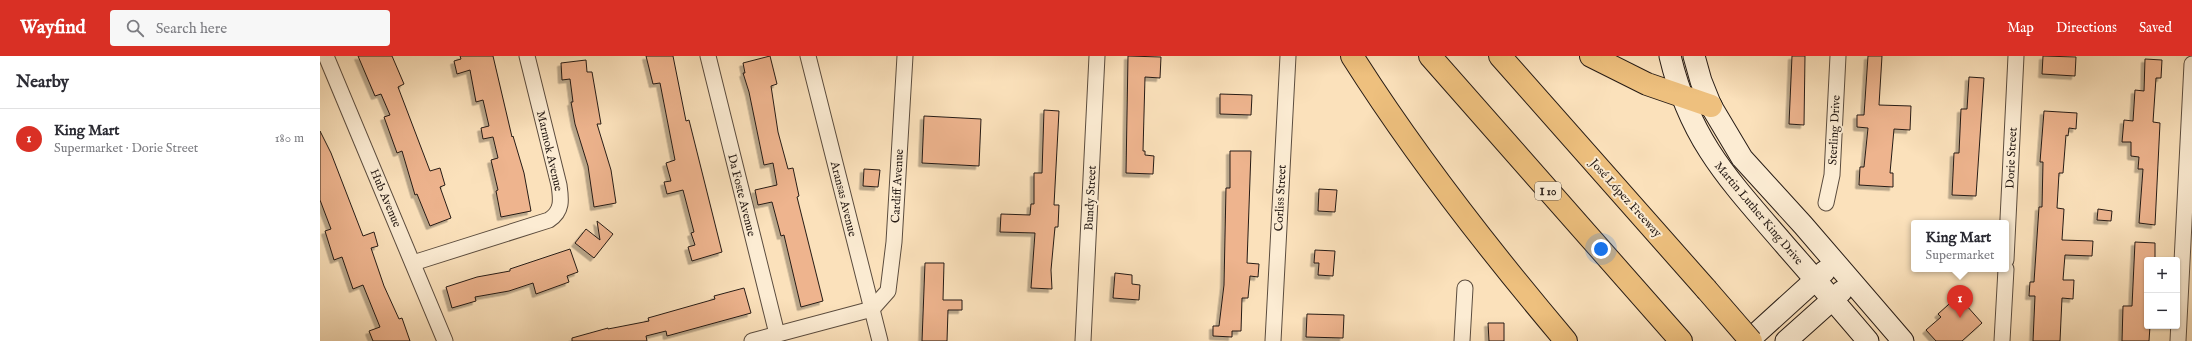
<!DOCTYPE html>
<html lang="en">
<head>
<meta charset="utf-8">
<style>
  body { margin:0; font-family:"IM FELL English",serif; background:#f7f7f7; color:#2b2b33 }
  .controls { position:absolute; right:12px; bottom:12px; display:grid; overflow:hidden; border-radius:4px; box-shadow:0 1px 3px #0004 }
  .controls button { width:36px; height:36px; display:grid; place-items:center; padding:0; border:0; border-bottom:1px solid #e1e1e2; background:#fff; color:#2b2b33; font:20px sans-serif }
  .you { position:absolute; left:1281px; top:193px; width:14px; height:14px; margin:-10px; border:3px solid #fff; border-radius:50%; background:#1a73e8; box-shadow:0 0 0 6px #1a73e833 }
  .badge { display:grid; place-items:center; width:26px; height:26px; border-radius:50%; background:#d93025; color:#fff; font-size:13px; font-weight:700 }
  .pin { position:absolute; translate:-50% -33px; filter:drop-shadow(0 1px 2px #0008) }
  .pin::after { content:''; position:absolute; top:21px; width:14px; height:12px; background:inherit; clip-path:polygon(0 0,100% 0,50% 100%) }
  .popup { position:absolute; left:1591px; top:164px; width:98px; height:52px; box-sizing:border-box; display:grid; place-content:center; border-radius:4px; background:#fff; filter:drop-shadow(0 1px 3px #0005); font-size:13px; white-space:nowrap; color:#7c7c81 }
  .popup b { font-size:15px; color:#2b2b33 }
  .popup::after { content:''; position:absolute; left:50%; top:100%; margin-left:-8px; border:8px solid transparent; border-top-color:#fff }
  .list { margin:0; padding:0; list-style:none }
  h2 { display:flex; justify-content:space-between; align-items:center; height:52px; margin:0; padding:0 16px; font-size:17px }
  h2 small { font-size:13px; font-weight:400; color:#7c7c81 }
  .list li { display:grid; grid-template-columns:26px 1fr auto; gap:12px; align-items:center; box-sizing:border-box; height:60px; padding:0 16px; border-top:1px solid #e1e1e2 }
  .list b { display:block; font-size:15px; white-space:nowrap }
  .list p { margin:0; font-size:13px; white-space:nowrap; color:#7c7c81 }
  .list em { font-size:13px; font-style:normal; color:#7c7c81 }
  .icon { flex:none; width:22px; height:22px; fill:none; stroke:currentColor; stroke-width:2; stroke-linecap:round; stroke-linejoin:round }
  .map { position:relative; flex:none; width:1872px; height:285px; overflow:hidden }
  header { display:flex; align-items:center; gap:24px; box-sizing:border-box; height:56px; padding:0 20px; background:#d93025; color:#fff }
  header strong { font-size:19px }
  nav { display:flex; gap:22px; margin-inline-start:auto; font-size:14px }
  .search { width:280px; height:36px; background:#f7f7f7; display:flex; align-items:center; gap:10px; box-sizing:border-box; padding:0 14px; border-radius:4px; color:#7c7c81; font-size:15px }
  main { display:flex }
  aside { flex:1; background:#fff }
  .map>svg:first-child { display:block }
  .building { fill:#eeb48e; stroke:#261b15; filter:url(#shadow) }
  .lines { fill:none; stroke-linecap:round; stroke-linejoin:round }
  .minor-casing { stroke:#5b4c3e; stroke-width:17 }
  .secondary-casing { stroke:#261b15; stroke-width:23 }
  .motorway-casing { stroke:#261b15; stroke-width:24 }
  .minor { stroke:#fcecd3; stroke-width:15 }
  .secondary { stroke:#fcecd3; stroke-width:21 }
  .motorway { stroke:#eec07e; stroke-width:22 }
  .motorway-bridge-casing { stroke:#261b15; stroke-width:24; stroke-linecap:butt }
  .motorway-bridge { stroke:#eec07e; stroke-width:22 }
  .labels { text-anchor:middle; stroke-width:4; stroke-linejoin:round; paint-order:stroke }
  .shield { fill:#fcecd3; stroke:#665a4e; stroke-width:1 }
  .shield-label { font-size:11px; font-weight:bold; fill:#261b15 }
  .street-label { font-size:12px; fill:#261b15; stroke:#fcecd3 }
</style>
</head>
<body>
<header>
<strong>Wayfind</strong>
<div class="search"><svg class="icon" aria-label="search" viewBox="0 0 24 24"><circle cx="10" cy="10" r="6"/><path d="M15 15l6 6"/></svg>Search here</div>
<nav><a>Map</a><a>Directions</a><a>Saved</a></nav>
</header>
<main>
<aside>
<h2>Nearby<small></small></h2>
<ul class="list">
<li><span class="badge">1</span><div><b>King Mart</b><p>Supermarket · Dorie Street</p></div><em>180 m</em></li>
</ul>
</aside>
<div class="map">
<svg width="1872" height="285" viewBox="0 0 1872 285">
  <defs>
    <filter id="shadow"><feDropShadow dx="-3.5" dy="3.5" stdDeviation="0" flood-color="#0004"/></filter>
  </defs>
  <rect width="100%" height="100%" fill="#fbe1bb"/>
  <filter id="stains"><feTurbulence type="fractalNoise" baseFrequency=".005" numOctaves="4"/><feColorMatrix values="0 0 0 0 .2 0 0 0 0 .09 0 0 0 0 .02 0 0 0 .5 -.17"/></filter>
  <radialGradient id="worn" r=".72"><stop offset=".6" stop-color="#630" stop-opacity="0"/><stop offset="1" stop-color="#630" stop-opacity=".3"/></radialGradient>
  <g class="building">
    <polygon points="38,0 72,0 84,28 78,31 110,115 120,112 125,129 120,131 131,162 110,170 97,138 95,139 82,95 77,97 64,61 70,59 61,38 55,40"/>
    <polygon points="140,0 173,0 192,81 193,80 204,117 211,155 181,161 176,135 178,134 171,104 178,102 173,81 163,83 161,72 169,70 163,44 156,46 150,14 137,18 134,5 141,3"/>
    <polygon points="326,0 353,0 366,65 369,64 402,196 372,205 368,191 375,189 371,177 374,176 363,134 347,138 344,126 351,125 346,107 355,104 340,27 333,28"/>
    <polygon points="450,0 457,28 451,30 458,76 468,113 473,112 479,140 477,141 503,245 481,251 464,179 461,180 452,146 438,149 435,134 457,129 453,107 444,109 429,36 423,17 425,17 423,7"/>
    <polygon points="808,0 841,1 840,22 825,21 823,95 825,95 825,99 834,100 833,118 806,117"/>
    <polygon points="1472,0 1485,0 1484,69 1469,68"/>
    <polygon points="1548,0 1562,0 1559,49 1591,50 1590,74 1574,73 1570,117 1573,117 1573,131 1539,129 1540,111 1544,111 1548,72 1537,71 1537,59 1544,59"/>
    <polygon points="1723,0 1756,1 1755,20 1722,18"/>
    <polygon points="1825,3 1842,4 1841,22 1836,22 1833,66 1840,67 1835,169 1819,167 1823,113 1818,113 1819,101 1811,100 1811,86 1802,86 1804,64 1813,65 1815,34 1824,35"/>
    <polygon points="266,4 267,16 272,16 281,68 277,68 291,114 296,147 274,151 268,110 255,68 251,46 253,46 250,23 242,24 241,7"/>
    <polygon points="1649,21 1664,22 1656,140 1632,139 1634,97 1639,97 1641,53 1647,53"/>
    <polygon points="900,38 932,39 931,59 900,58"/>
    <polygon points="724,54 739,55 734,149 739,149 738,171 735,171 731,214 732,233 711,232 715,177 680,176 681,158 710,159 711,148 714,148 714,117 722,117"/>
    <polygon points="1724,55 1757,57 1756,73 1749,72 1748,80 1746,79 1743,117 1739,117 1737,152 1744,153 1742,184 1773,185 1772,200 1745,199 1743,224 1754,224 1753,243 1742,242 1740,285 1713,285 1715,240 1709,240 1710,226 1714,226 1719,151 1722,151 1723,106 1720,106"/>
    <polygon points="604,60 661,63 659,110 602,107"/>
    <polygon points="0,75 11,97 43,180 54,176 58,190 51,192 64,230 79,263 82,262 90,285 53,285 49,275 60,271 43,229 33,233 22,201 14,204 5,175 11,173 0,144"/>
    <polygon points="910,95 931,95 927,207 939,208 938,221 930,220 928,242 922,242 921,275 912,275 912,281 893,280 893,270 899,270 904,229 906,132 910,132"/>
    <polygon points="544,113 560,114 558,131 543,130"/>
    <polygon points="999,133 1017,134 1015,156 998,155"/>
    <polygon points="1778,153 1792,155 1791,165 1777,164"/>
    <polygon points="277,165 293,178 274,202 255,187 266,173 280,184"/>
    <polygon points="1815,186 1835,187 1835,204 1827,204 1827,270 1830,270 1829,285 1802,285 1803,250 1812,250"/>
    <polygon points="250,193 258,216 247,220 249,226 216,238 213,227 189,235 155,241 156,245 132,252 126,231 157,221 190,215 190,213"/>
    <polygon points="995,194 1015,195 1013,220 998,219 999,207 994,207"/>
    <polygon points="605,207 624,207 623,244 642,244 642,254 628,254 627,285 602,285"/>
    <polygon points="795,217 812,219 812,228 820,229 819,244 793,242"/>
    <polygon points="424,232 431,257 347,280 346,275 326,280 327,285 252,285 252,282 288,272 288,273 329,265 328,262 395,243 394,240"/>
    <polygon points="1638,240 1662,267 1642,285 1616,285 1606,274 1621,261 1618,258"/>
    <polygon points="987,258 1024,259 1023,282 986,281"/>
    <polygon points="1168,267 1184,267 1184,285 1169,285"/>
  </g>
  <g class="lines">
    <g class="minor-casing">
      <g id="minor">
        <polyline points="6,0 125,285"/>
        <polyline points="388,0 457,278"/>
        <polyline points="488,0 560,285"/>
        <polyline points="1506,147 1512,119 1518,0"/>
        <polyline points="1686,204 1696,0"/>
        <path d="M 93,207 L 229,164 C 243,155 241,143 239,129 L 207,0"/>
        <polyline points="432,285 552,253 568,235 574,186 585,0"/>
        <polyline points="763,285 777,0"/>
        <polyline points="953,285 968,0"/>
        <polyline points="1142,285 1145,232"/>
        <polyline points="1682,285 1686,213"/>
        <polyline points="1858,285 1872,8"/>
      </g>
    </g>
    <g class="secondary-casing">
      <g id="secondary">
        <path d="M 1350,0 C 1370,85 1410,125 1465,189 C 1493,221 1521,253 1548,285"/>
        <polyline points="1374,0 1381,25 1391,50 1422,102 1483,169 1583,285"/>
        <polyline points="1428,285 1505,215"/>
        <polyline points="1466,285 1522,235"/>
      </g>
    </g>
    <g class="motorway-casing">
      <g id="motorway">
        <path d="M 1032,0 C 1096,101 1169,194 1246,285"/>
        <polyline points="1110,0 1361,285"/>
        <polyline points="1180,0 1386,233"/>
        <polyline points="1271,0 1327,28 1391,50"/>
      </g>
    </g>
    <use href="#minor" class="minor"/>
    <use href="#secondary" class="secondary"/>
    <use href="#motorway" class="motorway"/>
    <g class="motorway-bridge-casing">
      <polyline id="motorway-bridge" points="1386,233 1431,285"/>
    </g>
    <use href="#motorway-bridge" class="motorway-bridge"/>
  </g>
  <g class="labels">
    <rect class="shield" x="1215" y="126" width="26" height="18" rx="3"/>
    <g class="shield-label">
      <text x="1228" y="139">I 10</text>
    </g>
    <g class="street-label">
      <text transform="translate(1514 74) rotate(-87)" y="4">Sterling Drive</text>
      <text transform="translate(230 95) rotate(77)" y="4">Marmok Avenue</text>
      <text transform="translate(1691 102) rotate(-87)" y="4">Dorie Street</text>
      <text transform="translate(577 130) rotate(-87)" y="4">Cardiff Avenue</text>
      <text transform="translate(422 139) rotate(76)" y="4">Da Foste Avenue</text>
      <text transform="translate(66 142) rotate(67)" y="4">Hub Avenue</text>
      <text transform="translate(770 142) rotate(-87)" y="4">Bundy Street</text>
      <text transform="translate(960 142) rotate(-87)" y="4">Corliss Street</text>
      <text transform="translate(1306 142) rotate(48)" y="4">José López Freeway</text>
      <text transform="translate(524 143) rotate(76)" y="4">Aransas Avenue</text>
      <text transform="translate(1439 157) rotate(50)" y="4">Martin Luther King Drive</text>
    </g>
  </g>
  <rect width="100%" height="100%" filter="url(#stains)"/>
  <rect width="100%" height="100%" fill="url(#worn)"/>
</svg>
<div class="controls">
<button>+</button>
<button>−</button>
</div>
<div class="you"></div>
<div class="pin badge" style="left:1640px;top:262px">1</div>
<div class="popup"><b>King Mart</b>Supermarket</div>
</div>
</main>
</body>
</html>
